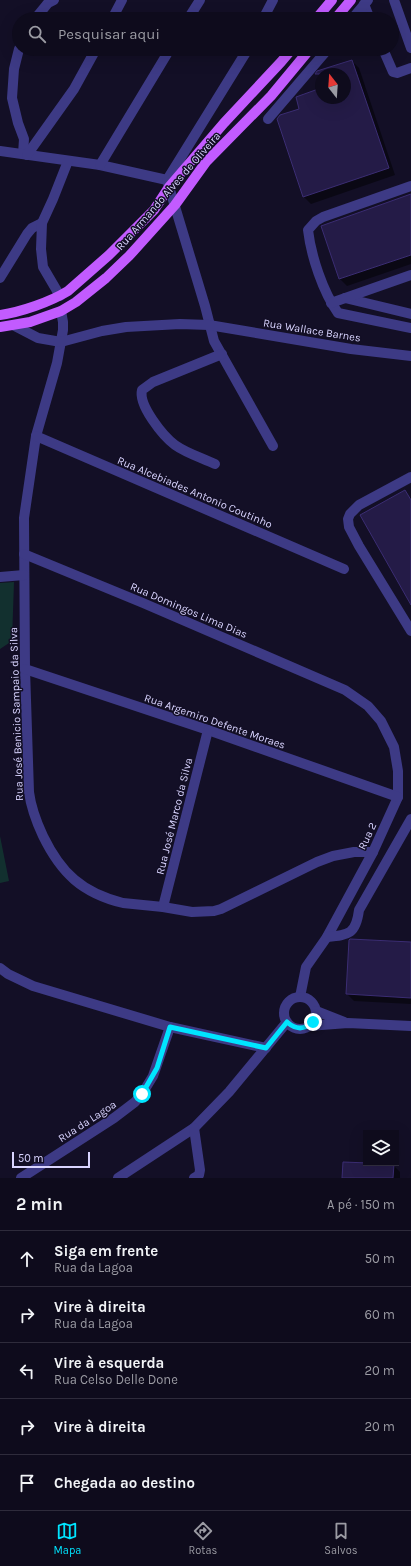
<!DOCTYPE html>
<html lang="pt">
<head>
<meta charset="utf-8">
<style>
  body { margin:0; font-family:Karla,sans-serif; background:#1c1929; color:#f1f3f6 }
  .controls { position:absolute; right:12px; bottom:12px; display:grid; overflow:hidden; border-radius:0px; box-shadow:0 4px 16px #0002 }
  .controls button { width:36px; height:36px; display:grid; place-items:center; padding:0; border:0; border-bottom:1px solid #2e2b3b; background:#0e0b1c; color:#f1f3f6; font:20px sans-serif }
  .compass { position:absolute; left:315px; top:68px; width:36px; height:36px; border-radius:50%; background:#0e0b1c; box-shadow:0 4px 16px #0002; rotate:343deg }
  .scale { position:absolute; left:12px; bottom:10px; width:78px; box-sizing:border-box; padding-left:4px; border:2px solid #d9d4ff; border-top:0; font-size:11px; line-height:14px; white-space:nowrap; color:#d9d4ff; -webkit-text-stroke:3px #130f26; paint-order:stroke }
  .stop { position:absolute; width:12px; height:12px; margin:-9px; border:3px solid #00e5ff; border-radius:50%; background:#fff }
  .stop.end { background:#00e5ff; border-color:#fff; box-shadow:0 1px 4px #0008 }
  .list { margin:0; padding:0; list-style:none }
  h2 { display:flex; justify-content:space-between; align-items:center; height:52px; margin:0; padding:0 16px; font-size:17px }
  h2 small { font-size:13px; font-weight:400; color:#9b9ba3 }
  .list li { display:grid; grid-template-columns:26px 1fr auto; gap:12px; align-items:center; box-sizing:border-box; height:56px; padding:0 16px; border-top:1px solid #2e2b3b }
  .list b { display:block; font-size:15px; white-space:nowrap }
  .list p { margin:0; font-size:13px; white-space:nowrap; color:#9b9ba3 }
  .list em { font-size:13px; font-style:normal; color:#9b9ba3 }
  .icon { flex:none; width:22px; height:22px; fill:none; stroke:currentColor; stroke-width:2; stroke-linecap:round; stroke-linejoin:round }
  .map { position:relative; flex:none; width:411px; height:1178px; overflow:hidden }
  .search { position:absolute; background:#0e0b1c; box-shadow:0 4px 16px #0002; left:12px; right:12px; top:12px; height:44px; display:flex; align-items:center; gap:10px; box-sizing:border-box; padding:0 14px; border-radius:22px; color:#9b9ba3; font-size:15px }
  .sheet { height:332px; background:#0e0b1c }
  nav { display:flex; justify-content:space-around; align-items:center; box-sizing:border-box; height:56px; border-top:1px solid #2e2b3b; background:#0e0b1c; font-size:11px; color:#9b9ba3 }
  nav a { display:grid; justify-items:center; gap:2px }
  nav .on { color:#00e5ff }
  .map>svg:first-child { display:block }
  .green { fill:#12302f }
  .shadow { fill:#0007 }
  .building { fill:#241b47; stroke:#3b2d73 }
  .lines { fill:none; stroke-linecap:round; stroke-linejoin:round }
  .minor { stroke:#3d3a85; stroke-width:10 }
  .major { stroke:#c25bff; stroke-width:10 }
  .route { stroke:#00e5ff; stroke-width:5 }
  .labels { text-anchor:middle; stroke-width:3; stroke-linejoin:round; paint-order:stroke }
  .street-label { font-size:11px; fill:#d9d4ff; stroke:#130f26 }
</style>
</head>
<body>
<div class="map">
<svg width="411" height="1178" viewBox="0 0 411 1178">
  <rect width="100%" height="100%" fill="#130f26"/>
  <g class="green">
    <polygon points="14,582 12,641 0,649 0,583"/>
    <polygon points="0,836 9,881 0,883"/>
  </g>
  <g class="shadow">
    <polygon points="352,61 359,68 395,175 311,204 304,197 278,119 300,109 321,89 321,98 345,98 345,74 321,74"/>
    <polygon points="411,195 411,264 347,286 340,279 322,226"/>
    <polygon points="411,943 411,1004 354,1001 347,994"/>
    <polygon points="393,1165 400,1172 400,1178 343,1178"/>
  </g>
  <g class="building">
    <polygon points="352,60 389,168 303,197 277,119 280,115 299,109 296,97 321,88 321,98 345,98 345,74 315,74 317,71"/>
    <polygon points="411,194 411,255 339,279 321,226"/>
    <polygon points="405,490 411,500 411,605 360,515"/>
    <polygon points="350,939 411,942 411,998 346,994 349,940"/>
    <polygon points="343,1162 394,1164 393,1178 342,1178"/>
  </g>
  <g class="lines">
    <g class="minor">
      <polyline points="394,0 411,48"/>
      <polyline points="364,4 370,19"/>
      <polyline points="35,19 48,3 54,0"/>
      <polyline points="112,19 122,0"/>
      <polyline points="188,19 200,0"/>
      <polyline points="263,19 273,0"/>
      <polyline points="352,19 368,0"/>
      <polyline points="19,49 14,69 12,98 18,123 24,139 23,154"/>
      <polyline points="383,49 393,72 397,73 411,68"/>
      <polyline points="268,119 328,49"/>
      <polyline points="0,151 100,165 167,180 205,306 214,341 273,446"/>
      <polyline points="27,155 74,89 96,49"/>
      <polyline points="100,165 170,49"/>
      <polyline points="167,180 248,49"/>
      <path d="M 411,186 L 323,217 L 316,221 L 308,230 C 311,256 323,292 338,313 L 411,328"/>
      <polyline points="0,278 27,234 32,228 42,223"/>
      <polyline points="60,296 43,267 41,249 42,223 53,199 68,161"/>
      <polyline points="345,298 411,314"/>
      <polyline points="331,303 411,275"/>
      <path d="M 61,311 L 63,322 L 63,330 L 57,363 L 36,436 L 24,518 L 25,669 L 29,792 C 31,808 36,821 43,836 C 61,873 82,893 123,903 L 163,907 L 192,912 L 214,911 L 221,909 L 317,862 L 333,856 L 354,852 L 373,852"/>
      <polyline points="13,325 38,338 61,342 102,331 126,327 180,324 209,325 351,349 411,356"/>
      <polyline points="36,436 344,569"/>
      <path d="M 215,464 C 202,458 186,453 175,445 C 163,436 138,405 142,390 L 153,382 L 222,354"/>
      <polyline points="411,477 359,505 350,514 348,519 349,527 359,546 411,631"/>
      <polyline points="24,554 143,603 345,690 368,706 381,721 394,747 398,771 398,797 373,852 327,937 306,967 300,997"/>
      <polyline points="0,577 24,575"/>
      <polyline points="25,669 208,730 398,797"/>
      <polyline points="163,907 208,730"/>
      <path d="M 327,937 C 349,935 356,934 359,910 L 411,819"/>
      <polyline points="0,968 8,974 33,986 170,1027 266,1048"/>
      <circle cx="300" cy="1013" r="16"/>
      <polyline points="316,1011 344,1022"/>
      <polyline points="308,1026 348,1023 411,1026"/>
      <polyline points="21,1178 114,1118 135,1102 142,1094 153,1076 170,1027"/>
      <polyline points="118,1178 194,1128 229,1092 287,1022"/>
      <polyline points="194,1178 199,1175 200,1170 194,1128"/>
    </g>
    <g class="major">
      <polyline points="316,19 332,0"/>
      <polyline points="335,19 351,0"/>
      <path d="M 0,315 C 21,312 50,302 68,291 L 109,255 L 154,210 L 169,187 L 224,123 L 281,62 L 292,49"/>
      <polyline points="0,327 30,322 61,311 76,302 106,278 129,256 148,235 175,205 206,162 271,96 310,49"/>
    </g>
  </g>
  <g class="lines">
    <path class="route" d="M 142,1094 L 157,1068 L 170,1027 L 266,1048 L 287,1022 C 296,1030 304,1030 313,1022"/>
  </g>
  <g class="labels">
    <g class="street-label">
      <text transform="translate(168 191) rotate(-49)" y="4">Rua Armando Alves de Oliveira</text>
      <text transform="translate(312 330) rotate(9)" y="4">Rua Wallace Barnes</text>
      <text transform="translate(195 492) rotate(23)" y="4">Rua Alcebiades Antonio Coutinho</text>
      <text transform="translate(189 610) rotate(23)" y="4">Rua Domingos Lima Dias</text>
      <text transform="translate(16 714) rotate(-92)" y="4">Rua José Benicio Sampaio da Silva</text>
      <text transform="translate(215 721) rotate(19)" y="4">Rua Argemiro Defente Moraes</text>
      <text transform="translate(174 816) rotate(-76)" y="4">Rua José Marco da Silva</text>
      <text transform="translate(367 836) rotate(-65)" y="4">Rua 2</text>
      <text transform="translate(87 1121) rotate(-33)" y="4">Rua da Lagoa</text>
    </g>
  </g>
</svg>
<div class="controls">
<button><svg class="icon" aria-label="layers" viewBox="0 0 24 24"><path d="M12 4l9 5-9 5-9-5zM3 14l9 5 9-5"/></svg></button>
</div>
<svg class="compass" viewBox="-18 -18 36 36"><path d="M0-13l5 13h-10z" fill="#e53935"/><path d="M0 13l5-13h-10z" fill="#9b9ba3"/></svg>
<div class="scale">50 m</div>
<div class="stop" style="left:142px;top:1094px"></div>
<div class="stop end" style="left:313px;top:1022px"></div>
<div class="search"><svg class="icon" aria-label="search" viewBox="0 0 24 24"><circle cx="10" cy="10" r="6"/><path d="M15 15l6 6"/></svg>Pesquisar aqui</div>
</div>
<section class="sheet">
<h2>2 min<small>A pé · 150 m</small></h2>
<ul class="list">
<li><svg class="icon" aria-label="ahead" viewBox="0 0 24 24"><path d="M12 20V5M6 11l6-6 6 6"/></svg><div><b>Siga em frente</b><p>Rua da Lagoa</p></div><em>50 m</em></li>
<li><svg class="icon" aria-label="right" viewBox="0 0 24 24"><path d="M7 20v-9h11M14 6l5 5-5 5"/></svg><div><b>Vire à direita</b><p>Rua da Lagoa</p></div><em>60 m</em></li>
<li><svg class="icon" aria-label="left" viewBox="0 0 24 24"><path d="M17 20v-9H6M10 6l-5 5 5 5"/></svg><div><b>Vire à esquerda</b><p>Rua Celso Delle Done</p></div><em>20 m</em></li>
<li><svg class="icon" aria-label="right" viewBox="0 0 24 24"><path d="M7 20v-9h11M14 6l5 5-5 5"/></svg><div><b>Vire à direita</b></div><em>20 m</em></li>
<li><svg class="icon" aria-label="arrive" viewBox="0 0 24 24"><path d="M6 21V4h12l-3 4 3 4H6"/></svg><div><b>Chegada ao destino</b></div></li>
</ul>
</section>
<nav>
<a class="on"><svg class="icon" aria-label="map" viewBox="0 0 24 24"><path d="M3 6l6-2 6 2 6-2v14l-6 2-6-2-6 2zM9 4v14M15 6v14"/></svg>Mapa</a>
<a><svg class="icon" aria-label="directions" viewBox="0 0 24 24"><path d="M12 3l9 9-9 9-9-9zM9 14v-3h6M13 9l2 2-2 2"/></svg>Rotas</a>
<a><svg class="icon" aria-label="saved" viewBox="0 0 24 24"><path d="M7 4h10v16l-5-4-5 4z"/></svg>Salvos</a>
</nav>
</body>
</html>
